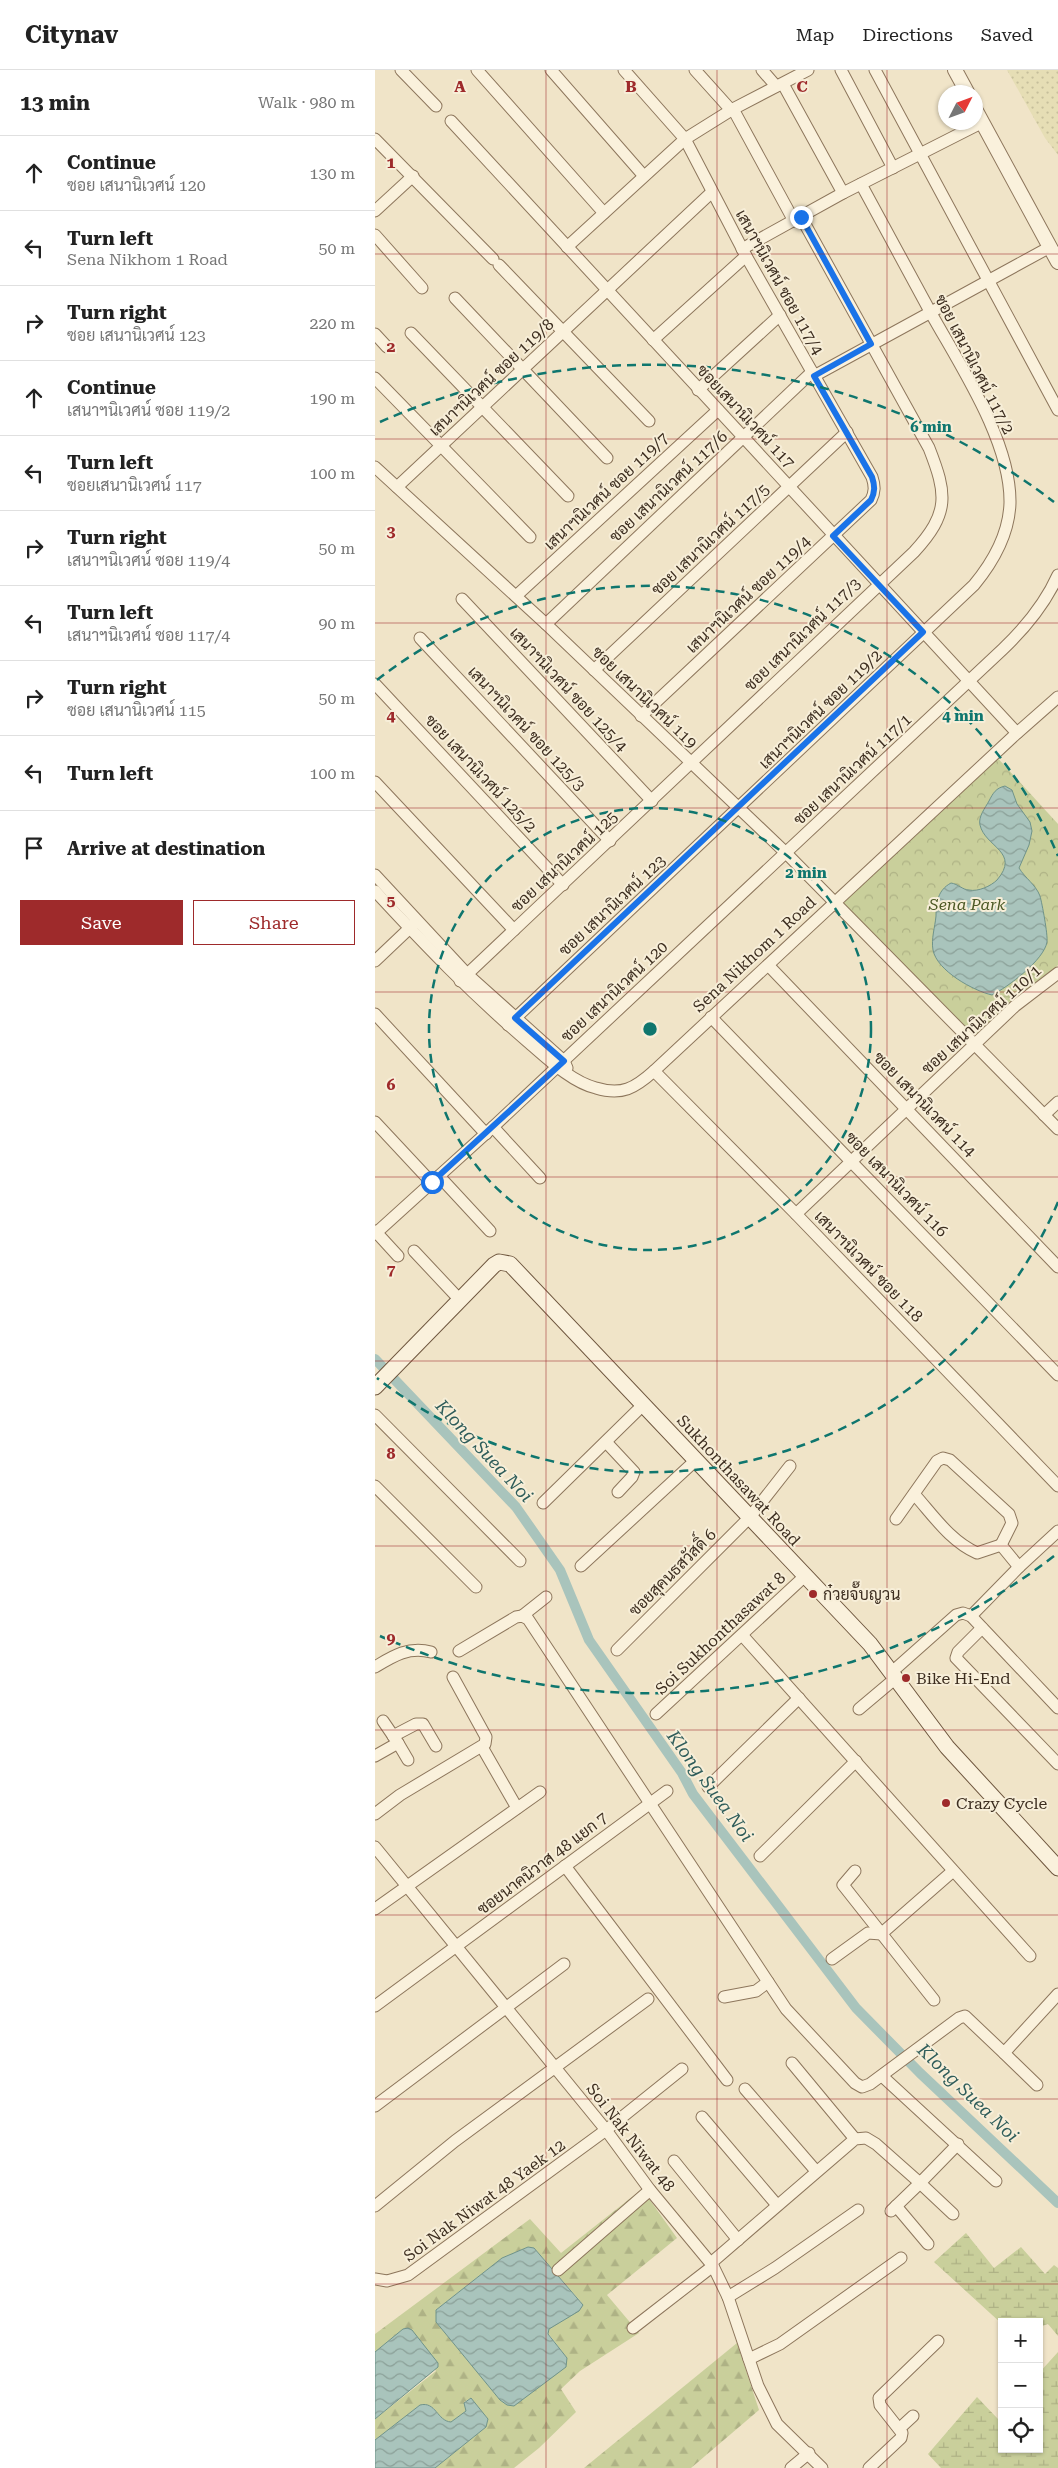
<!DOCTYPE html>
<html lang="en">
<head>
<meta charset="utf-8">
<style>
  body { margin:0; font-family:"Roboto Serif",Sarabun,serif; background:#f6f6f6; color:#222 }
  .controls { position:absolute; right:15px; bottom:15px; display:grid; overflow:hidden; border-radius:0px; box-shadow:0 1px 4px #0004 }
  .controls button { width:45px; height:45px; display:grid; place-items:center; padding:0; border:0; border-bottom:1px solid #e0e0e0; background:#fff; color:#222; font:25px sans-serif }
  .compass { position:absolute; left:563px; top:15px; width:45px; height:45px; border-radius:50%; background:#fff; box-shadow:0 1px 4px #0004; rotate:48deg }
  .stop { position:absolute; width:15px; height:15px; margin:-11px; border:4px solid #1a73e8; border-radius:50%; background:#fff }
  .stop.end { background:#1a73e8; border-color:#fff; box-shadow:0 1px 5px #0008 }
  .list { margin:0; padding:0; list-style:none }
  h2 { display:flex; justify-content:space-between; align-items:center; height:65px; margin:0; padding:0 20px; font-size:21px }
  h2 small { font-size:16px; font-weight:400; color:#767676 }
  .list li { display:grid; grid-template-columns:32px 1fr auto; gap:15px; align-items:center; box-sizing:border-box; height:75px; padding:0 20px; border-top:1px solid #e0e0e0 }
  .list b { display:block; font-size:19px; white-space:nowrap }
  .list p { margin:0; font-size:16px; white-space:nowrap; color:#767676 }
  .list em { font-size:16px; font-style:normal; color:#767676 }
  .actions { display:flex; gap:10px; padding:15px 20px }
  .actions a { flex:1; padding:11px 0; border:1px solid #9e2a2b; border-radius:0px; text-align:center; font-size:18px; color:#9e2a2b }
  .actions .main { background:#9e2a2b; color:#fff }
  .icon { flex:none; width:28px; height:28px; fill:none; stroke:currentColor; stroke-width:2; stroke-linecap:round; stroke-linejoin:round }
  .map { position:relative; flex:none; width:683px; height:2398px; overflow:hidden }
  header { display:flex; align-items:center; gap:30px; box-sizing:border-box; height:70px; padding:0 25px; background:#fff; border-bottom:1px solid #e0e0e0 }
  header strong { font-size:24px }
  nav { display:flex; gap:28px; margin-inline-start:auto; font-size:18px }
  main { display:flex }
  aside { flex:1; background:#fff }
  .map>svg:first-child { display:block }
  .farmland { fill:url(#farmland-dots) }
  .forest { fill:url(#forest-firs); fill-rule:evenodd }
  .wetland { fill:url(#wetland-marsh) }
  .park { fill:url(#park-crowns) }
  .water { fill:url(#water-waves); stroke:#6f938a }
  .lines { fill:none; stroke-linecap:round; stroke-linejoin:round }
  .canal { stroke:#a9c4bc; stroke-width:10 }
  .minor-casing { stroke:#8d765c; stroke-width:13 }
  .tertiary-casing { stroke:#8d765c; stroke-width:16 }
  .secondary-casing { stroke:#6f573f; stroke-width:17 }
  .minor { stroke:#faf1dc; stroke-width:11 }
  .tertiary { stroke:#faf1dc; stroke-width:14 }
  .secondary { stroke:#faf1dc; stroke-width:15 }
  .route { stroke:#1a73e8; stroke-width:6 }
  .grid { fill:none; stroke:#9e2a2b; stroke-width:1; stroke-opacity:0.55 }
  .ring { fill:none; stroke:#0f766e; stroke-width:2.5; stroke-dasharray:9 6 }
  .poi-dot { fill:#9e2a2b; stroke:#f7eed8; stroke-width:2 }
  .labels { text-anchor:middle; stroke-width:4; stroke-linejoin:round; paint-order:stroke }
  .street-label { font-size:16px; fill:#3d2e20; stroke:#f7eed8 }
  .park-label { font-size:16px; font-style:italic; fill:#4d5a26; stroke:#f7eed8 }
  .poi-label { font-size:16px; fill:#3d2e20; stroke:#f7eed8; text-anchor:start }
  .water-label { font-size:18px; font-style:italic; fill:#2f5d5a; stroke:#f7eed8 }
  .grid-label { font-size:16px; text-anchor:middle; font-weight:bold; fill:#9e2a2b; stroke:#f7eed8; stroke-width:4; stroke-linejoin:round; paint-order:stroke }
  .centre { fill:#0f766e; stroke:#f7eed8; stroke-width:2.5 }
  .ring-label { font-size:15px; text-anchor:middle; font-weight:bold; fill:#0f766e; stroke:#f7eed8; stroke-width:4; stroke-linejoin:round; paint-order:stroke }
</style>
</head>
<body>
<header>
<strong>Citynav</strong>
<nav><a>Map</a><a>Directions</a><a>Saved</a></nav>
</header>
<main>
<aside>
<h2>13 min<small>Walk · 980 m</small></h2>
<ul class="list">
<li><svg class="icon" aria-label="ahead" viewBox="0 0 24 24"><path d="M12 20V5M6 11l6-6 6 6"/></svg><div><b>Continue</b><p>ซอย เสนานิเวศน์ 120</p></div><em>130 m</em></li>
<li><svg class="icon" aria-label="left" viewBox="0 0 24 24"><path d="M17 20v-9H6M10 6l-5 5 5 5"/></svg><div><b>Turn left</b><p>Sena Nikhom 1 Road</p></div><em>50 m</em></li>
<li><svg class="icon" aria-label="right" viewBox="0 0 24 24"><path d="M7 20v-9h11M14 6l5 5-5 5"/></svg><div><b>Turn right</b><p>ซอย เสนานิเวศน์ 123</p></div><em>220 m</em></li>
<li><svg class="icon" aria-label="ahead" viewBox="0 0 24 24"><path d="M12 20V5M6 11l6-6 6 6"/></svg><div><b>Continue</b><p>เสนาฯนิเวศน์ ซอย 119/2</p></div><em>190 m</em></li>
<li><svg class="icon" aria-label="left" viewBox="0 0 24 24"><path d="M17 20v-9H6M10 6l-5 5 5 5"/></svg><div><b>Turn left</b><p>ซอยเสนานิเวศน์ 117</p></div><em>100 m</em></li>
<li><svg class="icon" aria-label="right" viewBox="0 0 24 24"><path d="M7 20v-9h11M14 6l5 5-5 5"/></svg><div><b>Turn right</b><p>เสนาฯนิเวศน์ ซอย 119/4</p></div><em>50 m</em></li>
<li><svg class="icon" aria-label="left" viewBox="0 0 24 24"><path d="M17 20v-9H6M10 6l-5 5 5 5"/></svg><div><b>Turn left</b><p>เสนาฯนิเวศน์ ซอย 117/4</p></div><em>90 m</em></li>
<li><svg class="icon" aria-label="right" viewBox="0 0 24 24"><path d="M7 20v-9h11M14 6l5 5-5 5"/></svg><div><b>Turn right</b><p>ซอย เสนานิเวศน์ 115</p></div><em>50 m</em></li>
<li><svg class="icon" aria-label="left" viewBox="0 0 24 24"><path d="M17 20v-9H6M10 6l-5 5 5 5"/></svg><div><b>Turn left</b></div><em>100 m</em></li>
<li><svg class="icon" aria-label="arrive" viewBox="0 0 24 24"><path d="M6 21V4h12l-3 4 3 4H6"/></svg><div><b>Arrive at destination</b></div></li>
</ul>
<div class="actions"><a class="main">Save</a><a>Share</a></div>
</aside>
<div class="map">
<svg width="683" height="2398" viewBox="0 0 683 2398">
  <defs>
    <pattern id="farmland-dots" width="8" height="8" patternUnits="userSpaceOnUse" patternTransform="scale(1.25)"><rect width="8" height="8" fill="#e6deb5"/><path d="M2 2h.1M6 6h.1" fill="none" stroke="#c6bf9b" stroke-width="1.8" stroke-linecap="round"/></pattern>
    <pattern id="forest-firs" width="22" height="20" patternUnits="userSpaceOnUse" patternTransform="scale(1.25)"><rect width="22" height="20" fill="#c9cf9b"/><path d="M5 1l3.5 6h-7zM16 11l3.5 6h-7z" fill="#aeb285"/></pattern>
    <pattern id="wetland-marsh" width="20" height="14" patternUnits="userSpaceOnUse" patternTransform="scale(1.25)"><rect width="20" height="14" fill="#c9cf9b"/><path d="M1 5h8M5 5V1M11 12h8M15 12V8" fill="none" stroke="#aeb285"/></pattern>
    <pattern id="park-crowns" width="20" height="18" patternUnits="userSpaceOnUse" patternTransform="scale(1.25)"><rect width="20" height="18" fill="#c9cf9b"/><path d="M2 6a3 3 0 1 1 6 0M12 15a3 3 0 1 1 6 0" fill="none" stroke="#aeb285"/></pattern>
    <pattern id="water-waves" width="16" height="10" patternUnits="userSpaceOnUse" patternTransform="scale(1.25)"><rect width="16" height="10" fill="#a9c4bc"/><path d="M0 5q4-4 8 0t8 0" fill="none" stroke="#8ba098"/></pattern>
  </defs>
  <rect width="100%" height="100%" fill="#f0e4c8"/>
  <polygon class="farmland" points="632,0 683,0 683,85 670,68"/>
  <g class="forest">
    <path d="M 267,2119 L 302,2168 L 232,2225 L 264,2263 L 205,2301 L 186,2319 L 201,2342 L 164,2378 L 139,2398 L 60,2398 L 111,2357 L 113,2349 L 96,2328 L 89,2332 L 91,2341 L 76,2352 C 62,2351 61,2331 45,2335 L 0,2370 L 0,2349 L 61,2301 L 28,2259 L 0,2282 L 0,2264 L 155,2149 L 186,2183 ZM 153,2177 L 159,2178 L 206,2232 L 174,2259 L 173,2263 L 192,2288 L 125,2330 L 61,2252 L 61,2240 L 127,2188 Z"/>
    <polygon points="362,2273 384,2340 316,2398 209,2398"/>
  </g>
  <g class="wetland">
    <polygon points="591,2163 619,2198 646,2177 670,2204 679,2195 683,2198 683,2266 673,2254 664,2257 664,2252 627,2252 627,2254 559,2192"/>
    <polygon points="683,2282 683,2398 566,2398 553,2384 602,2327 623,2349 627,2345 627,2379 664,2379 664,2303"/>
  </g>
  <polygon class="park" points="619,684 683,754 683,895 602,975 461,832"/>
  <g class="water">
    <path d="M 630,716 L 637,720 L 642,734 L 655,752 L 657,761 L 654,775 L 644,798 C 650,808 661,815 665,826 C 667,833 673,865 672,872 C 669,890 633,917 617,925 C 599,921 562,901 558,880 C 556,869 560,857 561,846 C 561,832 563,820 576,813 C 583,814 588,820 594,820 C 603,822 616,816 622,810 C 646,782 610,777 605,755 C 603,747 610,738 614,731 C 618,723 621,718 630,716 Z"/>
    <polygon points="153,2177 159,2178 208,2235 204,2241 174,2259 173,2264 192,2288 191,2297 139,2336 132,2335 125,2330 61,2252 61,2240 127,2188"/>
    <polygon points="33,2258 37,2260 63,2293 63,2297 0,2349 0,2282 28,2259"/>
    <path d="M 96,2328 L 113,2349 L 111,2357 L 60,2398 L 0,2398 L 0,2370 L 45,2335 C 61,2331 62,2351 76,2352 L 91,2341 L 89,2333 Z"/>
  </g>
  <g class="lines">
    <polyline class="canal" points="0,1289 141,1437 185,1500 214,1570 307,1703 318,1724 481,1938 545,2003 683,2133"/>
    <g class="minor-casing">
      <g id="minor">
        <polyline points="26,0 61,36"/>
        <polyline points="102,0 229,143"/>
        <polyline points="176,0 268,105"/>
        <path d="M 249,0 L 310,69 L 371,186 L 497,407 C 500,416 500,422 496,430 L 266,646"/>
        <polyline points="320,0 356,40"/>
        <polyline points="387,0 401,16"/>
        <polyline points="466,0 518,98"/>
        <polyline points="500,0 683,340"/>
        <polyline points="408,14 468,123"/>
        <polyline points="358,39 419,151"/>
        <polyline points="76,51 642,663"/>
        <polyline points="0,69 118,189"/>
        <polyline points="0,141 38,106"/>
        <polyline points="0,165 47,218"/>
        <polyline points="192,177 310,69 358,39 433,0"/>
        <polyline points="367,179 468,123 608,52"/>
        <polyline points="124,195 274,351"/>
        <polyline points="80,228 232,388"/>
        <polyline points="36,263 193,426"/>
        <polyline points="0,264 12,277"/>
        <polyline points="278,270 371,186"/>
        <polyline points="439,306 675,177"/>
        <polyline points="0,308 155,467"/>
        <polyline points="323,320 405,245"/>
        <polyline points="0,397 171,554 411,783 683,1059"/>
        <polyline points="22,417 337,122"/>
        <polyline points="141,526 343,340"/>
        <polyline points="87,529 277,731"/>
        <polyline points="171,554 437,302"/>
        <polyline points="45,568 235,771"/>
        <polyline points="219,600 472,362"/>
        <polyline points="0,614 188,815"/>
        <polyline points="0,712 139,860"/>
        <polyline points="0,805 92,904 189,991 192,998"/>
        <path d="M 0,821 C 49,874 97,924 152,971 C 171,987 196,1012 221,1018 C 247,1026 260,1018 279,1001 L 642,663 L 683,627"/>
        <polyline points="0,891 39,854"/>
        <polyline points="393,895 683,1197"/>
        <path d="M 85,911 L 539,482 C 575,443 572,424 554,378 L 426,147"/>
        <polyline points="0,944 111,1064"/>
        <polyline points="336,947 683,1305"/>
        <path d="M 133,955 L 599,515 C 618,492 634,464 635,433 C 636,372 586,297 557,245 C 533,201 510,158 486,114"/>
        <polyline points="279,1001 421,1144 683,1416"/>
        <polyline points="669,1045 683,1032"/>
        <polyline points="0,1052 57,1113"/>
        <polyline points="118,1057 165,1108"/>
        <polyline points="64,1106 115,1161"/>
        <polyline points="421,1144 640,936 683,903"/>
        <polyline points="0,1161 23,1186"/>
        <path d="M 0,1164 L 118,1057 L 628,579 C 651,557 670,534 683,505"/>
        <polyline points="39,1181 85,1230"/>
        <polyline points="0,1345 145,1491"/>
        <polyline points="231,1372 259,1402 257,1407 243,1422"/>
        <polyline points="0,1416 101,1517"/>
        <path d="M 539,1424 C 558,1445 575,1471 602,1483 L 626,1475"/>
        <polyline points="168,1433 269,1334"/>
        <polyline points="521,1449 562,1391 568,1388 575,1390 634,1444 637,1453 626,1475 644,1497"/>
        <polyline points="206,1496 321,1390"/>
        <polyline points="147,1546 171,1527"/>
        <polyline points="596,1546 644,1497 683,1461"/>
        <polyline points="607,1558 583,1582 581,1588 683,1694"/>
        <polyline points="367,1565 655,1886"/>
        <polyline points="242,1580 375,1447 415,1396"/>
        <polyline points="84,1581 141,1547 147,1546 153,1549 411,1939 480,2013 487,2017 495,2014 584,1948 590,1946 629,1983 683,1924"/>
        <path d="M 0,1597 C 18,1586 34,1576 56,1582"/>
        <polyline points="518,1601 581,1545 588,1543 596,1546 683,1638"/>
        <polyline points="484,1639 522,1607"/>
        <polyline points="281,1644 431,1505"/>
        <polyline points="18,1666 41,1654 48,1654 61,1676"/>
        <polyline points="23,1673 33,1690"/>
        <polyline points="107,1677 142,1738"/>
        <polyline points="0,1686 23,1673 8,1651"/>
        <polyline points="333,1717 424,1628"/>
        <polyline points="0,1744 25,1725 110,1674 111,1667 78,1607"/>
        <polyline points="0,1777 231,2060 275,2120 338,2196 353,2227 383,2316 402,2354 447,2398"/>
        <polyline points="385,1786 481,1691"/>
        <polyline points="190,1796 352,2010"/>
        <polyline points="480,1801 468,1815 559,1930"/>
        <polyline points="0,1839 165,1722"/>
        <polyline points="506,1864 578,1801"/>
        <polyline points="457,1889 493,1863 506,1864"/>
        <polyline points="349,1927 381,1921 393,1912"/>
        <polyline points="0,1936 292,1721"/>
        <polyline points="629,1983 662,2015"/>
        <polyline points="417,1993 480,2069"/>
        <polyline points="507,2006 621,2111"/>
        <polyline points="370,2019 441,2101"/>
        <polyline points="0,2036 189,1894"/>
        <polyline points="327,2047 402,2135"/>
        <polyline points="299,2091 363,2170"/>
        <polyline points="0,2136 80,2071 273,1929"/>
        <polyline points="521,2136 553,2174"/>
        <polyline points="516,2141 545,2113 578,2144"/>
        <polyline points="336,2193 480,2069 491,2068 501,2074 545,2113 583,2074"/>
        <polyline points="183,2200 275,2120"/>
        <polyline points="0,2209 12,2211 33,2205 231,2060 307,1999"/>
        <polyline points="353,2227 400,2198 483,2140"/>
        <polyline points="258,2258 338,2196"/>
        <polyline points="374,2289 405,2274 526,2188"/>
        <polyline points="525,2358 538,2346"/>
        <polyline points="416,2398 434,2383"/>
        <polyline points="494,2398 526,2368 527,2363 505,2335 504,2328 563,2271"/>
      </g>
    </g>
    <g class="tertiary-casing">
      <g id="tertiary">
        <polyline points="580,0 592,22"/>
        <polyline points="600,39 683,192"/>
      </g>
    </g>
    <g class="secondary-casing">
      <polyline id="secondary" points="0,1317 119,1195 124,1192 135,1194 495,1574 572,1677 683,1798"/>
    </g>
    <use href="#minor" class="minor"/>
    <use href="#tertiary" class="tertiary"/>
    <use href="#secondary" class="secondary"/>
  </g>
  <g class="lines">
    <path class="route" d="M 57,1112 L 189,991 L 140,948 L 548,562 L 458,466 L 496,430 C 500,422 500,416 497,407 L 439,306 L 496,274 L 426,147"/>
  </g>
  <path class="grid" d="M 171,0 L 171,2398M 342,0 L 342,2398M 512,0 L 512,2398M 0,184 L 683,184M 0,369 L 683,369M 0,553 L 683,553M 0,738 L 683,738M 0,922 L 683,922M 0,1107 L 683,1107M 0,1291 L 683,1291M 0,1476 L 683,1476M 0,1660 L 683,1660M 0,1845 L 683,1845M 0,2029 L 683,2029M 0,2214 L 683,2214"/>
  <g class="ring">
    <circle cx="275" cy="959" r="221"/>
    <path d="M683 1132A443 443 0 0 1 2 1308M2 610A443 443 0 0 1 683 786"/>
    <path d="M679 1486A664 664 0 0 1 5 1566M5 352A664 664 0 0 1 679 432"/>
  </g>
  <g class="poi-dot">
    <circle cx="438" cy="1524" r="5"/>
    <circle cx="531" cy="1608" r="5"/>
    <circle cx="571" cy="1733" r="5"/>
  </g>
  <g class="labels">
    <g class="street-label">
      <text transform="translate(405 212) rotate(61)" y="6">เสนาฯนิเวศน์ ซอย 117/4</text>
      <text transform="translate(600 294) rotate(63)" y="6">ซอย เสนานิเวศน์ 117/2</text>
      <text transform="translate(116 307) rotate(-43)" y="6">เสนาฯนิเวศน์ ซอย 119/8</text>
      <text transform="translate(371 346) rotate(47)" y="6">ซอยเสนานิเวศน์ 117</text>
      <text transform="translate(293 416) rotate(-43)" y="6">ซอย เสนานิเวศน์ 117/6</text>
      <text transform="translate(231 421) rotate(-43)" y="6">เสนาฯนิเวศน์ ซอย 119/7</text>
      <text transform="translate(335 469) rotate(-43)" y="6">ซอย เสนานิเวศน์ 117/5</text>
      <text transform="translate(373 524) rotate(-43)" y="6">เสนาฯนิเวศน์ ซอย 119/4</text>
      <text transform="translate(427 564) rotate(-44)" y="6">ซอย เสนานิเวศน์ 117/3</text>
      <text transform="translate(194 619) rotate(47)" y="6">เสนาฯนิเวศน์ ซอย 125/4</text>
      <text transform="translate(270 627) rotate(44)" y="6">ซอย เสนานิเวศน์ 119</text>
      <text transform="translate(445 639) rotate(-44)" y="6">เสนาฯนิเวศน์ ซอย 119/2</text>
      <text transform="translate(152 658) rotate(47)" y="6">เสนาฯนิเวศน์ ซอย 125/3</text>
      <text transform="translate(477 699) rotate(-43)" y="6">ซอย เสนานิเวศน์ 117/1</text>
      <text transform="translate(106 703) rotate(47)" y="6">ซอย เสนานิเวศน์ 125/2</text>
      <text transform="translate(189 791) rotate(-43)" y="6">ซอย เสนานิเวศน์ 125</text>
      <text transform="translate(237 835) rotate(-43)" y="6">ซอย เสนานิเวศน์ 123</text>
      <text transform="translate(379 884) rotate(-43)" y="6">Sena Nikhom 1 Road</text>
      <text transform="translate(239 921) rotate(-43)" y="6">ซอย เสนานิเวศน์ 120</text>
      <text transform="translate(606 949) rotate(-42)" y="6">ซอย เสนานิเวศน์ 110/1</text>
      <text transform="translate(550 1034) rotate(46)" y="6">ซอย เสนานิเวศน์ 114</text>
      <text transform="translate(522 1114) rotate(46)" y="6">ซอย เสนานิเวศน์ 116</text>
      <text transform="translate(494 1196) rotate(46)" y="6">เสนาฯนิเวศน์ ซอย 118</text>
      <text transform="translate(364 1410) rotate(47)" y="6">Sukhonthasawat Road</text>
      <text transform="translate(297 1502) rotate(-45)" y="6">ซอยสุคนธสวัสดิ์ 6</text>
      <text transform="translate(345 1563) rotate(-43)" y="6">Soi Sukhonthasawat 8</text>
      <text transform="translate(167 1793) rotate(-37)" y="6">ซอยนาคนิวาส 48 แยก 7</text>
      <text transform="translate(256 2067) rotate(52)" y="6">Soi Nak Niwat 48</text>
      <text transform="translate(109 2130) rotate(-36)" y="6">Soi Nak Niwat 48 Yaek 12</text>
    </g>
    <g class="park-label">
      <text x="592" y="840">Sena Park</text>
    </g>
    <g class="poi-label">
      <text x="448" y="1530">ก๋วยจั๊บญวน</text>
      <text x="541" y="1614">Bike Hi-End</text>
      <text x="581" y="1739">Crazy Cycle</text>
    </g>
    <g class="water-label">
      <text transform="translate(109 1381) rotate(47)" y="6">Klong Suea Noi</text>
      <text transform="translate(335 1716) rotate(54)" y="6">Klong Suea Noi</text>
      <text transform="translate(593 2023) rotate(44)" y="6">Klong Suea Noi</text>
    </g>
  </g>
  <g class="grid-label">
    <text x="85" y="22">A</text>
    <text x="256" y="22">B</text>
    <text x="427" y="22">C</text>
    <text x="16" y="98">1</text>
    <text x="16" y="282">2</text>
    <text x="16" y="467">3</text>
    <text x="16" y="651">4</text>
    <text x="16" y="836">5</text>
    <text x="16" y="1020">6</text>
    <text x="16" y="1205">7</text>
    <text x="16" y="1389">8</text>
    <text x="16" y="1574">9</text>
  </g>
  <circle cx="275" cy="959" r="8" class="centre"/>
  <g class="ring-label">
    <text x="556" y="362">6 min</text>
    <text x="588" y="651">4 min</text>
    <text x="431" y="808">2 min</text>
  </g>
</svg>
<div class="controls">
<button>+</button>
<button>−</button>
<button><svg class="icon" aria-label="locate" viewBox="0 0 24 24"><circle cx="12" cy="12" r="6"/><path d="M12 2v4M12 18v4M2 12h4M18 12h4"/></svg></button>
</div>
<svg class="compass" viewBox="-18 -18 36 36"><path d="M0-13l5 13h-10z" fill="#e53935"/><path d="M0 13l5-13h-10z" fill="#767676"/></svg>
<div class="stop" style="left:57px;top:1112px"></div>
<div class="stop end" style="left:426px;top:147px"></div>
</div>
</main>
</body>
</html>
